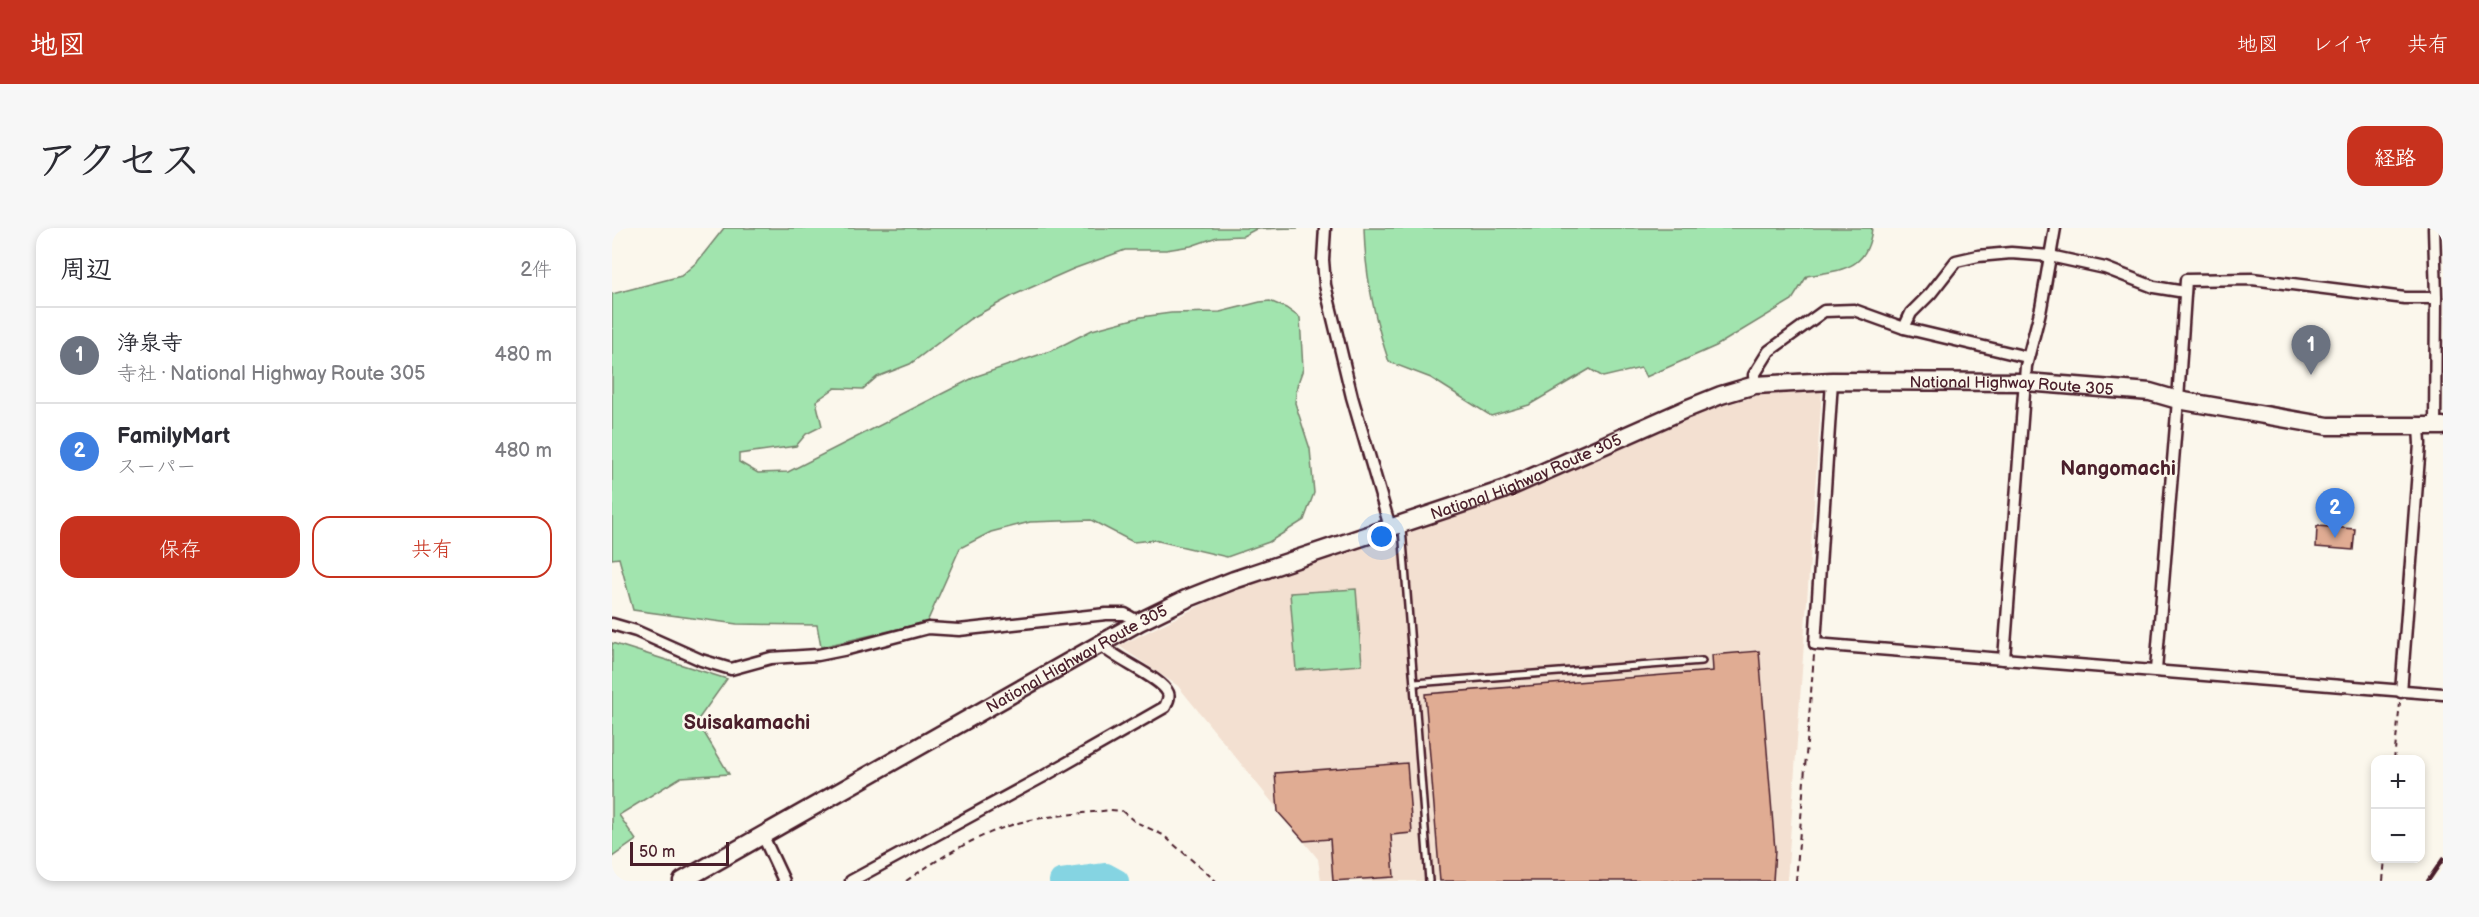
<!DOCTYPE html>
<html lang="ja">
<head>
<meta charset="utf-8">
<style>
  body { margin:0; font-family:"Balsamiq Sans","Klee One",sans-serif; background:#f7f7f7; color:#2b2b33 }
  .controls { position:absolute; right:18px; bottom:18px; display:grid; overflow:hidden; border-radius:12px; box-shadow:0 3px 9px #0003 }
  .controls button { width:54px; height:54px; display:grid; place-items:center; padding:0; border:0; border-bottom:2px solid #e1e1e2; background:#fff; color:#2b2b33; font:30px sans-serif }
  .scale { position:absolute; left:18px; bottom:15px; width:99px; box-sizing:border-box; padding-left:6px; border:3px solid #4a1f2b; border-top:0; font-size:16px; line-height:21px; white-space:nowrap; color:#4a1f2b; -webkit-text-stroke:4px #fbf7ec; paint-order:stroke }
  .you { position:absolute; left:770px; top:309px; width:21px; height:21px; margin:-15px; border:4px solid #fff; border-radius:50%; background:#1a73e8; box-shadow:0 0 0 9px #1a73e833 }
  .badge { display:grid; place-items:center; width:39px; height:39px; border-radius:50%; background:#c8321e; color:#fff; font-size:20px; font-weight:700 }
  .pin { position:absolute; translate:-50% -50px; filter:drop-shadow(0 2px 3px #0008) }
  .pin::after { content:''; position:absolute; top:32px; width:21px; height:18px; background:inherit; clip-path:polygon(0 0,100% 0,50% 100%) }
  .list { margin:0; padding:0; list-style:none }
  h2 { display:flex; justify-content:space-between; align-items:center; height:78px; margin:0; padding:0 24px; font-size:26px }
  h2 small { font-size:20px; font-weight:400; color:#7c7c81 }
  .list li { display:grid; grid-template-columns:39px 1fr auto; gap:18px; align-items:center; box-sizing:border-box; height:96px; padding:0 24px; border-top:2px solid #e1e1e2 }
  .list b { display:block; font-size:22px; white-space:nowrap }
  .list p { margin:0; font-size:20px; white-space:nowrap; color:#7c7c81 }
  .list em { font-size:20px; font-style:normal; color:#7c7c81 }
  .actions { display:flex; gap:12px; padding:18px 24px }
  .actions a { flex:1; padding:14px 0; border:2px solid #c8321e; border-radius:18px; text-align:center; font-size:21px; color:#c8321e }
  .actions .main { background:#c8321e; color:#fff }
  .map { position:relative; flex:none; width:1831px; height:653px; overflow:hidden; border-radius:18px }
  header { display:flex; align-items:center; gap:36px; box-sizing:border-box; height:84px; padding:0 30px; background:#c8321e; color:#fff }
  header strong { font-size:28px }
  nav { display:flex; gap:33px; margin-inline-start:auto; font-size:21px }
  .intro { display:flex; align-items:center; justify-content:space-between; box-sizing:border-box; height:144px; padding:0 36px }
  h1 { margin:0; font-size:42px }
  .button { padding:15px 27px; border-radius:18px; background:#c8321e; color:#fff; font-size:21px; font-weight:700 }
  main { display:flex; gap:36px; padding:0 36px }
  aside { flex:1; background:#fff; border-radius:18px; box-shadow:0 3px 9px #0003 }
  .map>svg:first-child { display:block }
  .built { fill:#f3e0d1 }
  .green { fill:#a1e4ae; stroke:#76826c; stroke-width:1.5 }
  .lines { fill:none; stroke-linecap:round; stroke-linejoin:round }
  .river { stroke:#85d4e2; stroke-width:24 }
  .building { fill:#e0ac93; stroke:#4a1f2b; stroke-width:1.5 }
  .service-casing { stroke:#4a1f2b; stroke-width:10 }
  .minor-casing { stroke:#4a1f2b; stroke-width:15 }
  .trunk-casing { stroke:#4a1f2b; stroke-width:21 }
  .path { stroke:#4a1f2b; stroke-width:2; stroke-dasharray:6 4.5; stroke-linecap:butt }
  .service { stroke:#fbf7ec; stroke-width:5 }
  .minor { stroke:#fbf7ec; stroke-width:10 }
  .trunk { stroke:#fbf7ec; stroke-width:16 }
  .rail { stroke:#4a1f2b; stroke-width:4 }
  .labels { text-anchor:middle; stroke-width:5; stroke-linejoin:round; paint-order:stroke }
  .street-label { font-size:16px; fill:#4a1f2b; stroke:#fbf7ec }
  .quarter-label { font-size:20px; font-weight:bold; fill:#4a1f2b; stroke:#fbf7ec }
</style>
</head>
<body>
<header>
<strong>地図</strong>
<nav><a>地図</a><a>レイヤ</a><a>共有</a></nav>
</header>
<div class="intro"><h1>アクセス</h1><a class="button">経路</a></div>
<main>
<aside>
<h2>周辺<small>2件</small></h2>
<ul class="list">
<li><span class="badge" style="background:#6b7280">1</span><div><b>浄泉寺</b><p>寺社 · National Highway Route 305</p></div><em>480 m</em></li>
<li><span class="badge" style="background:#3f7fe0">2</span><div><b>FamilyMart</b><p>スーパー</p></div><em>480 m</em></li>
</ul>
<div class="actions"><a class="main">保存</a><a>共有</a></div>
</aside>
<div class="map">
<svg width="1831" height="653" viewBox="0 0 1831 653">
  <rect width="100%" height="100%" fill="#fbf7ec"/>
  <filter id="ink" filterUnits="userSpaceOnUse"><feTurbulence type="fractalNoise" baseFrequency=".0167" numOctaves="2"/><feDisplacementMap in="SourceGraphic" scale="12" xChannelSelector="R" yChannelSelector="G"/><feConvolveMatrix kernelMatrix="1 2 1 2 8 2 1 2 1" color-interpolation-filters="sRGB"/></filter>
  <g filter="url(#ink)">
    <polygon class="built" points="1210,163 1175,653 709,653 706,631 566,458 507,418 626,359 801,303 923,259 1092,183 1151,166"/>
    <g class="green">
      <polygon points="112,0 686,0 644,1 631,8 605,9 579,18 554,22 513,22 461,41 402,67 358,91 298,136 265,149 251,161 223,160 204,173 210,198 194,206 184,218 127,226 127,234 146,245 176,244 365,148 441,122 480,102 529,89 559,85 608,84 648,74 658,73 674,80 688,90 691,141 685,158 683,175 698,221 702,265 692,292 657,314 615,329 542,312 521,314 479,292 418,294 379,304 348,320 315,394 209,419 205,397 125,396 21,382 7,330 0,331 0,66 69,48 86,33"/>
      <path d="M 752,0 L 1260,0 C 1256,42 1230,42 1195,48 L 1180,72 L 1104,118 L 1034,149 L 1029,140 L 991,149 L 978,141 L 917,177 L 879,188 L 819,150 L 777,134 C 762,90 753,46 752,0 Z"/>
      <polygon points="744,361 750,437 684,442 678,365"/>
      <polygon points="0,415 115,451 85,493 117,546 69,549 7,587 24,612 0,629"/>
    </g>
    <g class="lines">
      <polyline class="river" points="449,653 494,647 505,653"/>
    </g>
    <g class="building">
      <polygon points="1705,298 1743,301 1741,322 1704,319"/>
      <polygon points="1147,423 1163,622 1161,653 828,653 813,466 1101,443 1100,427"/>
      <polygon points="795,535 800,605 779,607 782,649 721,653 718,611 692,613 666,584 663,545"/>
    </g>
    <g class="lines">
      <g class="service-casing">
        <g id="service">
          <polyline points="790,300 817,653"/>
          <polyline points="803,455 1090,433"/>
        </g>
      </g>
      <g class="minor-casing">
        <g id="minor">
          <polyline points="713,0 711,32 713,57 740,169 778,299"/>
          <polyline points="1822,0 1824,70 1823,198"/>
          <polyline points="1292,100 1299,85 1319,65 1344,33 1366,28 1399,25 1438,28 1493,40 1542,59 1573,64"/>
          <polyline points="1220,153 1203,416 1831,466"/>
          <polyline points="1143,157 1142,147 1157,123 1212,83 1242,82 1292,100 1415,129"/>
          <polyline points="0,396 24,403 89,432 119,441 159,430 206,427 236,421 316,400 347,402 494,386 513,386 527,394"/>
          <polyline points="1392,431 1414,138 1429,80 1443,0"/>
          <polyline points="1544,442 1566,172 1574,52 1640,51 1793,70 1824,70"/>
          <polyline points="1789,464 1808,216 1807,198"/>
          <polyline points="150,606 172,653"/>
          <path d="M 239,653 L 432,548 L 553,479 C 555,474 558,470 556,465 C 550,450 502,431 488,416"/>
        </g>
      </g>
      <g class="trunk-casing">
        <g id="trunk">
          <path id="s1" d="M 70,653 L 527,394 L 574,371 L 622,352 L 891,262 L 1074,181 L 1109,167 L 1143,157 L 1220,153 L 1414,154 L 1538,164 L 1566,172 L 1716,198 L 1831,198"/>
        </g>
      </g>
      <g class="path">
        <polyline points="1782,532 1788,475"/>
        <path d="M 294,653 C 330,628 368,605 410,594 C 438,587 469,586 498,582 L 510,583 L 522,593 L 551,607 L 604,653"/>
        <polyline points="1184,653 1202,427"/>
        <polyline points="1771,653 1773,630"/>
      </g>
      <use href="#service" class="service"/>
      <use href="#minor" class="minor"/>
      <use href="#trunk" class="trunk"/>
      <g class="rail">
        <polyline points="1816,653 1831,631"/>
        <polyline points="1828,653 1831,648"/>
      </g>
    </g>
  </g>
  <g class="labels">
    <g class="street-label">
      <text dy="6" stroke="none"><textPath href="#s1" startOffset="1443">National Highway Route 305</textPath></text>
      <text dy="6" stroke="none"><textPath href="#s1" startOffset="939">National Highway Route 305</textPath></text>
      <text dy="6" stroke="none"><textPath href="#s1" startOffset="453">National Highway Route 305</textPath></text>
    </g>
    <g class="quarter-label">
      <text x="1506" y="247">Nangomachi</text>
      <text x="135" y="501">Suisakamachi</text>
    </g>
  </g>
</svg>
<div class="controls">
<button>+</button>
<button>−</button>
</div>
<div class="scale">50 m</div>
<div class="you"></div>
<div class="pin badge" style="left:1699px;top:147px;background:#6b7280">1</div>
<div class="pin badge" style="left:1723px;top:310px;background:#3f7fe0">2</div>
</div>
</main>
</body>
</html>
